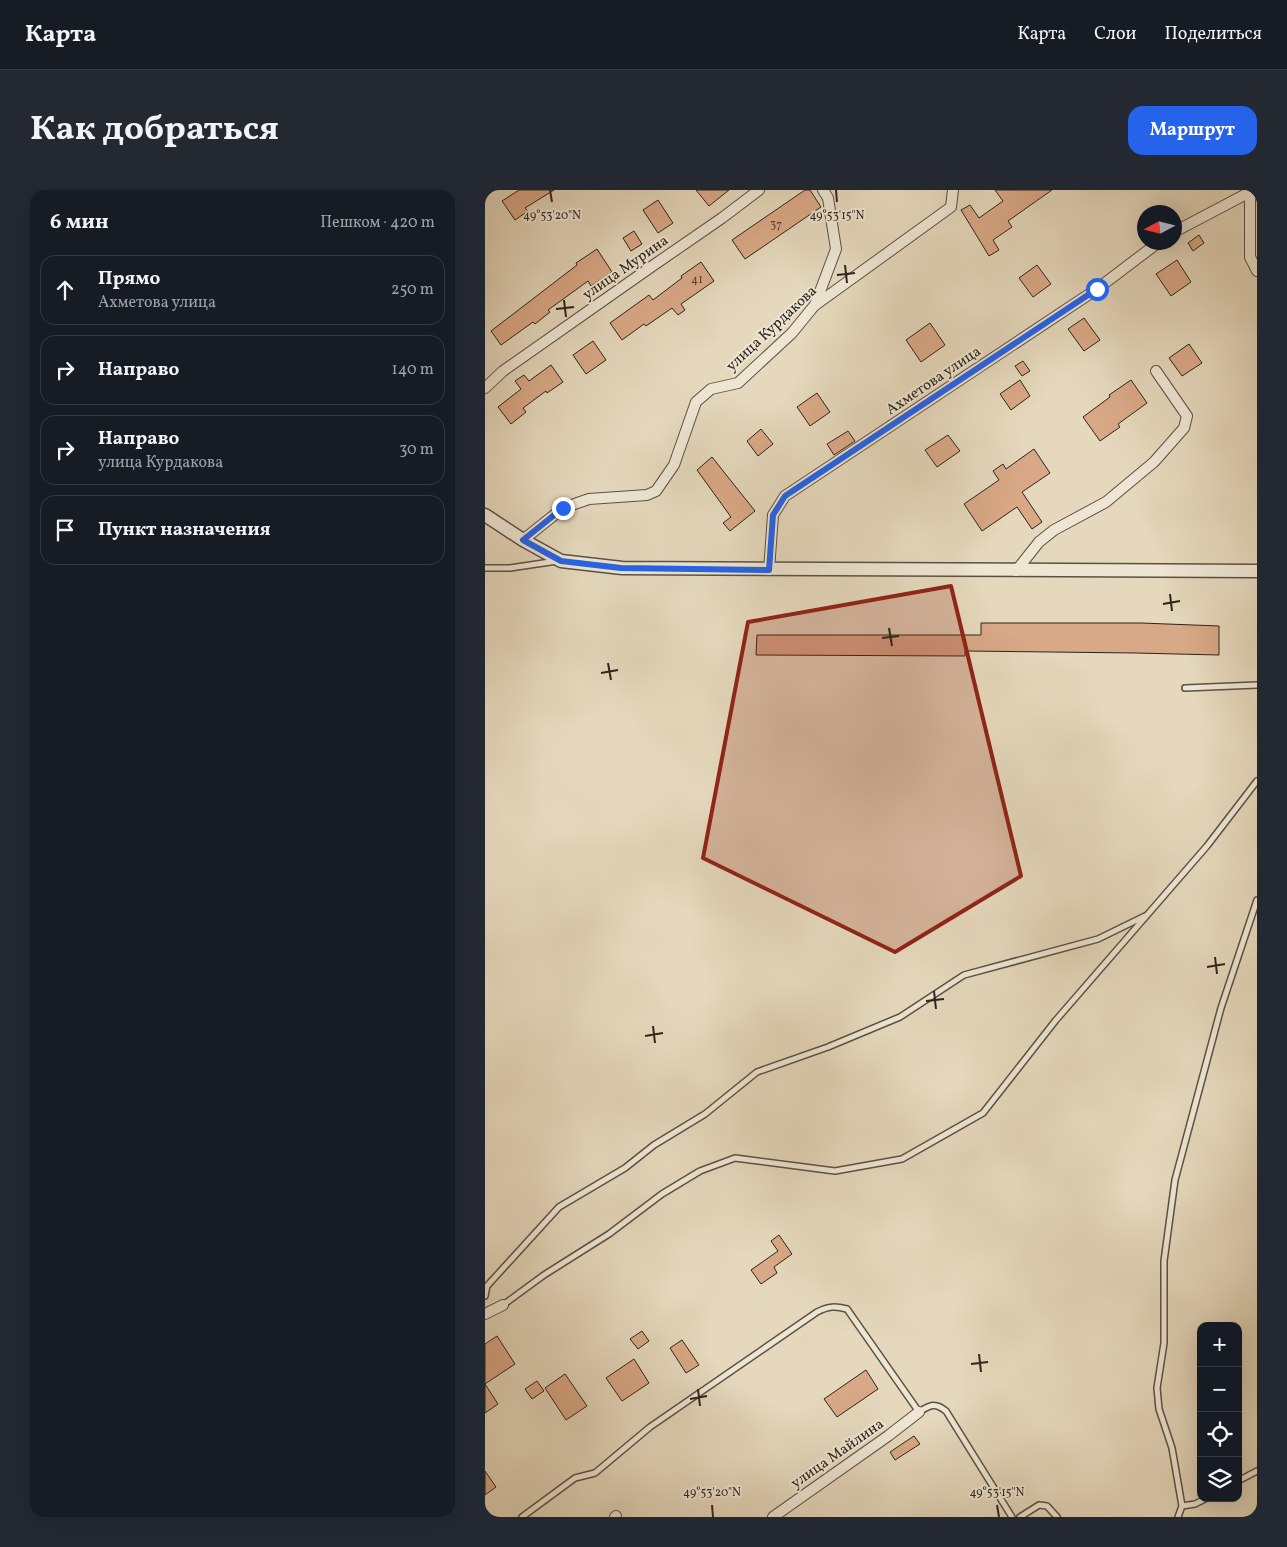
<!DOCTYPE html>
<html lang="ru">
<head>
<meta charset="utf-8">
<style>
  body { margin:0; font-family:Vollkorn,serif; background:#242831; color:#f1f3f6 }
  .controls { position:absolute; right:15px; bottom:15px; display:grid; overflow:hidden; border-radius:10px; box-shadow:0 5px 20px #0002 }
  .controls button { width:45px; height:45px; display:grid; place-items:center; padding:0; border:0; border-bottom:1px solid #363941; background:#171b24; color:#f1f3f6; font:25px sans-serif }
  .compass { position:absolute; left:652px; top:15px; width:45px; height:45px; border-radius:50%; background:#171b24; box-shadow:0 5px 20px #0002; rotate:263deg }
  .stop { position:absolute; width:15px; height:15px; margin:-11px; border:4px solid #2563eb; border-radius:50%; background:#fff }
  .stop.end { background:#2563eb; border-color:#fff; box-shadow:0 1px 5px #0008 }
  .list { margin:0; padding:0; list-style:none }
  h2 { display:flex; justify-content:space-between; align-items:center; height:65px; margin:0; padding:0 20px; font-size:21px }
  h2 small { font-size:16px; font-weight:400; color:#9ea1a6 }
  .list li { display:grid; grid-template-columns:32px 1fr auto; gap:15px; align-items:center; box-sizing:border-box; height:70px; margin:0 10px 10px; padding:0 10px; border:1px solid #363941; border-radius:15px }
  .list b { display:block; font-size:19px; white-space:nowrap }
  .list p { margin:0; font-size:16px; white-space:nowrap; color:#9ea1a6 }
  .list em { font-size:16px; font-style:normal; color:#9ea1a6 }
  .icon { flex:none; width:28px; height:28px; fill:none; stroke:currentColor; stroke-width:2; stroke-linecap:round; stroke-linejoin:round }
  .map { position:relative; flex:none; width:772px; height:1327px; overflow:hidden; border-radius:15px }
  header { display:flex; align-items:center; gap:30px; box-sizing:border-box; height:70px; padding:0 25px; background:#171b24; border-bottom:1px solid #363941 }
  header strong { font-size:24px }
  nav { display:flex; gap:28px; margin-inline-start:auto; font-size:18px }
  .intro { display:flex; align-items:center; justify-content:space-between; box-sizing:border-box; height:120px; padding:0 30px }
  h1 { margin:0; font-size:35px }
  .button { padding:12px 22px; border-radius:15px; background:#2563eb; color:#fff; font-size:18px; font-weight:700 }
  main { display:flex; gap:30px; padding:0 30px }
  aside { flex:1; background:#171b24; border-radius:15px; box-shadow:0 5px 20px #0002 }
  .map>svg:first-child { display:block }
  .building { fill:#d9a886; stroke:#2d241a }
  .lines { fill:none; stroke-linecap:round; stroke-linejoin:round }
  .service-casing { stroke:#5b5142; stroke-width:8 }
  .minor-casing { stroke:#5b5142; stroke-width:12 }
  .tertiary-casing { stroke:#5b5142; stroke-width:15 }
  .service { stroke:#eee6d3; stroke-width:5 }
  .minor { stroke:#eee6d3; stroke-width:10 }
  .tertiary { stroke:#eee6d3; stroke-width:12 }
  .route { stroke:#2563eb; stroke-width:6 }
  .marked { fill:#8f2418; fill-opacity:0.2; stroke:#8f2418; stroke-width:4; stroke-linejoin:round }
  .ticks { fill:none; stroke:#2d241a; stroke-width:2 }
  .labels { text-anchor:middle; stroke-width:4; stroke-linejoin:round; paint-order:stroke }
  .number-label { font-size:12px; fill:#584535 }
  .street-label { font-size:15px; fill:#2d241a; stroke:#eee6d3 }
  .ticks-label { font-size:12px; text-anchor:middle; fill:#2d241a; stroke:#eee6d3; stroke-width:4; stroke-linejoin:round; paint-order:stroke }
</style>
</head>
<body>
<header>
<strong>Карта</strong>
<nav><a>Карта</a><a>Слои</a><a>Поделиться</a></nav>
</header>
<div class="intro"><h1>Как добраться</h1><a class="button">Маршрут</a></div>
<main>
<aside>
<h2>6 мин<small>Пешком · 420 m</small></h2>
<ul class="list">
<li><svg class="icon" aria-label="ahead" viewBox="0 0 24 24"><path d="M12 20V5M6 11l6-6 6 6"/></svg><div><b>Прямо</b><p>Ахметова улица</p></div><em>250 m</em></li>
<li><svg class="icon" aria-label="right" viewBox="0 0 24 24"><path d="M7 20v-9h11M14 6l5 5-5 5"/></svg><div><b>Направо</b></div><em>140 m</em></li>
<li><svg class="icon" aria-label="right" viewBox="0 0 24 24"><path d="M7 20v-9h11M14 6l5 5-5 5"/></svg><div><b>Направо</b><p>улица Курдакова</p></div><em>30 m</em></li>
<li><svg class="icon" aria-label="arrive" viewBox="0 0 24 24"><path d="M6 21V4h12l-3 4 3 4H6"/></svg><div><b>Пункт назначения</b></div></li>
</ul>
</aside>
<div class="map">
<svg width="772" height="1327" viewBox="0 0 772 1327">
  <rect width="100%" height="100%" fill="#e5d8bc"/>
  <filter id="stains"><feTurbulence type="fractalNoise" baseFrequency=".004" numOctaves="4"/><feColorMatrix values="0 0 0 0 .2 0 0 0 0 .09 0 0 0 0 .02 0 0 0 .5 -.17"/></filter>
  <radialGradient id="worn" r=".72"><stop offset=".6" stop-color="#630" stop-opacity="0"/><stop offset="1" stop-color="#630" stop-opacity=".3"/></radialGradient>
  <g class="building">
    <polygon points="34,0 69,0 40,18 43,21 30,30 17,11"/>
    <polygon points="211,0 244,0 224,16"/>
    <polygon points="320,0 325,0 336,17 260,69 247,50"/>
    <polygon points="510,0 567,0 523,31 527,37 508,50 514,60 504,66 476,20 485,15 494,28 518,11"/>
    <polygon points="173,10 188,33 173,43 158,20"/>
    <polygon points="149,41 157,54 146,61 138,48"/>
    <polygon points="714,45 719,53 708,61 703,53"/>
    <polygon points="112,59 127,82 106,96 103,91 63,120 65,122 50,134 48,132 16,155 6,141 92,75 91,73"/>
    <polygon points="692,70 706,92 686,106 671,84"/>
    <polygon points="216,72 229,91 196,114 200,120 193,125 187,118 161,136 159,134 137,150 125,133 164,105 168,110 197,88 196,86"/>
    <polygon points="552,75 566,94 548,107 534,88"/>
    <polygon points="599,128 615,150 599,161 583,139"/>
    <polygon points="445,133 460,155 436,172 421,150"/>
    <polygon points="108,151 121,170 101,184 88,165"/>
    <polygon points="704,154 717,173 697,186 684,168"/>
    <polygon points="538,171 545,181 537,186 530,176"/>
    <polygon points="66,175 78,192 62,203 61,201 38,218 41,222 26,234 13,217 36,199 30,191 39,185 44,191"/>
    <polygon points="535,190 545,206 526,220 515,204"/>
    <polygon points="646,190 662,213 633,234 635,237 615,251 598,227 625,207 624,205"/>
    <polygon points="332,203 345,222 325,236 312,217"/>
    <polygon points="276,239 288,254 273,266 262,251"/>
    <polygon points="363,241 370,251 349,265 342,254"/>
    <polygon points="463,245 475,261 452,277 440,260"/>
    <polygon points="549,259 565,283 537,302 557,332 547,339 532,317 497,341 479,314 514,290 508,281 518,274 521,279"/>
    <polygon points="227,267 270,321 245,341 238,333 246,327 212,280"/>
    <polygon points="496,433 656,433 734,436 734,465 650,463 480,461 480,466 271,465 272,445 496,445"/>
    <polygon points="294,1045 307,1064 289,1077 292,1083 276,1094 266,1080 293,1061 286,1051"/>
    <polygon points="157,1141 164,1151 153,1159 145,1149"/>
    <polygon points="12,1146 30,1174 0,1194 0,1154"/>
    <polygon points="197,1150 214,1175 201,1183 185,1158"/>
    <polygon points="149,1169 164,1193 137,1211 121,1188"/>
    <polygon points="381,1180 393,1199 352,1227 339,1209"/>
    <polygon points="80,1184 102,1216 81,1230 60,1198"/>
    <polygon points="52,1191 59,1201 47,1209 40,1199"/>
    <polygon points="0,1194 13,1214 0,1223"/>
    <polygon points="429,1246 435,1254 410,1270 405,1262"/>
    <polygon points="0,1281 11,1297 0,1305"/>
  </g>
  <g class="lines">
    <g class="service-casing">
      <g id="service">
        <polyline points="0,378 25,378 72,371"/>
        <polyline points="700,498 772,495"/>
        <polyline points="0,1106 2,1096 74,1017 140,978 169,955 220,924 272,882 343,857 415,827 479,785 613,749 660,726"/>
        <polyline points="18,1115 59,1085 124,1044 177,1004 215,981 250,968 350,981 417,969 498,923 571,830 722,656 772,591"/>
        <polyline points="753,1291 772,1281"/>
        <polyline points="697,1316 710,1314 722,1308"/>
        <path d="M 37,1327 L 90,1288 L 110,1283 L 165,1237 L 332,1122 C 344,1116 350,1116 362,1119 L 434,1222 C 445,1215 450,1212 461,1221 L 527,1327"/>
        <polyline points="535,1327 554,1315 562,1316 572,1327"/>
        <polyline points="693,1327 697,1316 687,1258 674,1219 672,1198 679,1153 679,1071 690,990 736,818 772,710"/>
      </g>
    </g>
    <g class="minor-casing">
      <g id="minor">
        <polyline points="765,0 765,67 772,81"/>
        <polyline points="689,42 765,2"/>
        <polyline points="330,115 351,59 343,8 338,0"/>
        <polyline points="0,198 18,181 166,77 237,28 274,0"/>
        <polyline points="38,350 78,318 104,309 162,305 171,301 189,275 211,212 226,199 253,193 307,143 329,116 466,17 468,0"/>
        <polyline points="284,380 288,325 300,306 612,99 674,52"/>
        <polyline points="531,381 554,352 569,340 621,312 669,272 699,238 702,226 671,181"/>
        <polyline points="0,1124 18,1115"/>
        <polyline points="130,1327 131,1326"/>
        <polyline points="288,1327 403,1246 434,1222"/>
      </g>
    </g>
    <g class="tertiary-casing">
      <polyline id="tertiary" points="0,325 38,350 76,371 137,378 772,381"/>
    </g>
    <use href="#service" class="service"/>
    <use href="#minor" class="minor"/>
    <use href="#tertiary" class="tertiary"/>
  </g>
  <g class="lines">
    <polyline class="route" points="78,318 38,350 76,371 136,378 284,380 288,325 300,306 612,99"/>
  </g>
  <path class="marked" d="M 466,396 L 536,686 L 410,762 L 218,668 L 263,432 Z"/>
  <path class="ticks" d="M 65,0 L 67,12M 351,0 L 352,12M 360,75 L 362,93M 352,85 L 370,83M 79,110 L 81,127M 71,119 L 89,117M 685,404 L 687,421M 678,414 L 695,411M 404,438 L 407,456M 397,448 L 414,446M 123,473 L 126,490M 116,483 L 133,480M 730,767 L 732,784M 722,777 L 740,774M 449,801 L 451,819M 441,811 L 459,809M 168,836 L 170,853M 160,846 L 178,843M 494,1164 L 496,1182M 486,1174 L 503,1172M 213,1199 L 215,1216M 205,1209 L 222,1206M 227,1315 L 228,1327M 512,1315 L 514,1327"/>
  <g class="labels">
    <g class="number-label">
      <text x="291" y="38">37</text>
      <text x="212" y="93">41</text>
    </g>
    <g class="street-label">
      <text transform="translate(140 77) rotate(-35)" y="5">улица Мурина</text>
      <text transform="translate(286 138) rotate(-43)" y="5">улица Курдакова</text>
      <text transform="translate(448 190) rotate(-34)" y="5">Ахметова улица</text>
      <text transform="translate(352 1263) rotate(-35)" y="5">улица Майлина</text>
    </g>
  </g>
  <g class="ticks-label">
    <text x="67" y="29">49°53'20"N</text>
    <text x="352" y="29">49°53'15"N</text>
    <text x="227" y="1306">49°53'20"N</text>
    <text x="512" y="1306">49°53'15"N</text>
  </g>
  <rect width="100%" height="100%" filter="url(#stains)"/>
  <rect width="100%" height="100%" fill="url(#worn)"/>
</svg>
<div class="controls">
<button>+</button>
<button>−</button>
<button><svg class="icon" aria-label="locate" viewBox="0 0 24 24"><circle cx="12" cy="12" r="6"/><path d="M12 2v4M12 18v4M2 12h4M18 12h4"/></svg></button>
<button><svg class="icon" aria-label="layers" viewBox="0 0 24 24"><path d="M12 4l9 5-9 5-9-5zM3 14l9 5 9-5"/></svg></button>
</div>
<svg class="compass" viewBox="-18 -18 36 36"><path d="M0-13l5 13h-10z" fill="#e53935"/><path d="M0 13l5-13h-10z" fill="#9ea1a6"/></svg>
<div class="stop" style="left:612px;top:99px"></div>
<div class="stop end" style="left:78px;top:318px"></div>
</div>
</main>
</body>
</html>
